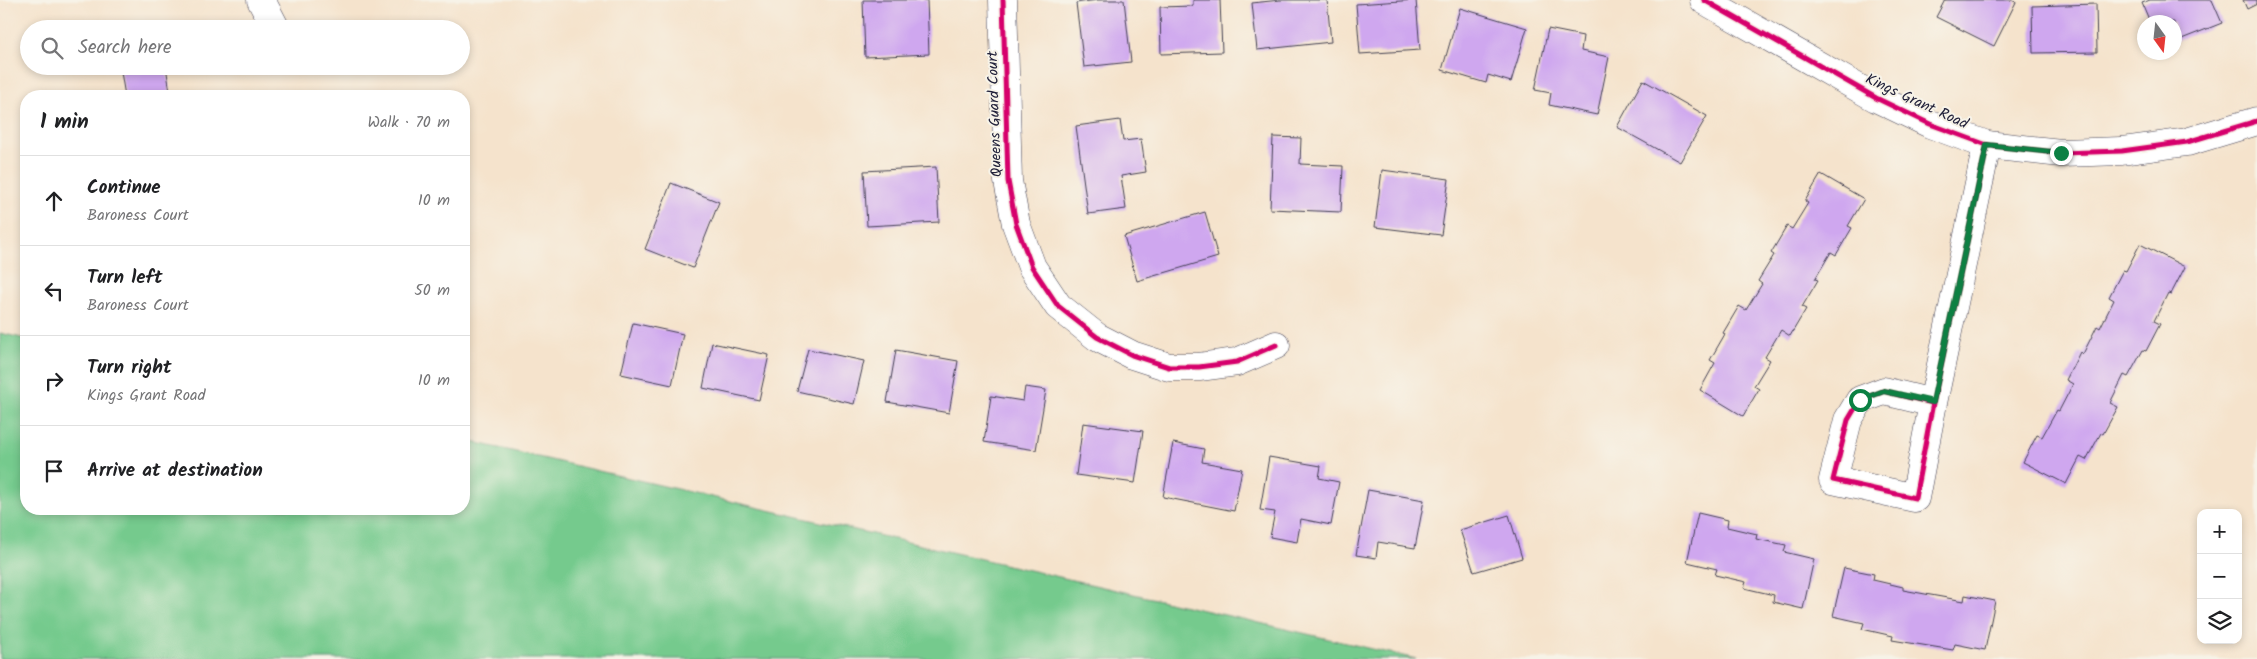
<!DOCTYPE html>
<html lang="en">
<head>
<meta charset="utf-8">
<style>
  body { margin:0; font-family:Kalam,sans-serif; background:#f6f6f6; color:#202124 }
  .controls { position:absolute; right:15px; bottom:15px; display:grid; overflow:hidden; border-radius:10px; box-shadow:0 2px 8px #0003 }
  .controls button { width:45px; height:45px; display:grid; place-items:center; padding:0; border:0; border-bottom:1px solid #e0e0e0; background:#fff; color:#202124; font:25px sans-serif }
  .compass { position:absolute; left:2137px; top:15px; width:45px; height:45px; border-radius:50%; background:#fff; box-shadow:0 2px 8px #0003; rotate:165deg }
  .stop { position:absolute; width:15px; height:15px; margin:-11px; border:4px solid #0b8043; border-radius:50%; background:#fff }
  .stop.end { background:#0b8043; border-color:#fff; box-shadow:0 1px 5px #0008 }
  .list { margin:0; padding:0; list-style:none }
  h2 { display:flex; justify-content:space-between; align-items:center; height:65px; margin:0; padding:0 20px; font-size:21px }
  h2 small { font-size:16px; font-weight:400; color:#757577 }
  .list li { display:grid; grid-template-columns:32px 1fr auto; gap:15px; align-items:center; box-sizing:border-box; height:90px; padding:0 20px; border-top:1px solid #e0e0e0 }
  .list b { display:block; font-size:19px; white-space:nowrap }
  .list p { margin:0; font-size:16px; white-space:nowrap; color:#757577 }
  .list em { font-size:16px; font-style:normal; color:#757577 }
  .icon { flex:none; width:28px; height:28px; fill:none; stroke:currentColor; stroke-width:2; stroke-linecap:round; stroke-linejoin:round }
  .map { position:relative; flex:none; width:2257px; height:659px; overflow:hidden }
  .search { position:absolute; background:#fff; box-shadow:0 2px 8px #0003; left:20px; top:20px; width:450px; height:55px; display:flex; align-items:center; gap:12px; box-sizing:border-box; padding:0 18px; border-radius:28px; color:#757577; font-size:19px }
  .panel { position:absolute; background:#fff; box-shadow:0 2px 8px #0003; left:20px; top:90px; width:450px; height:425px; border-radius:20px }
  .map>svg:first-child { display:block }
  .green { fill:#75ca8d; stroke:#4c7664 }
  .building { fill:#cfa7ef }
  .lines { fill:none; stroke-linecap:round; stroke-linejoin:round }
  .minor-casing { stroke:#423f51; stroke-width:29 }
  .minor { stroke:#fff; stroke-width:28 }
  .cycleway-casing { stroke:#f7f3e8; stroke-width:8 }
  .cycleway { stroke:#d6006c; stroke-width:5 }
  .route { stroke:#0b8043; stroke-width:6 }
  .labels { text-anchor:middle; stroke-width:4; stroke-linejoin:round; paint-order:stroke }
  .street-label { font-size:15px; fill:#22223b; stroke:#f7f3e8 }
</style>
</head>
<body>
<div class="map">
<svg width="2257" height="659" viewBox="0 0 2257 659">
  <rect width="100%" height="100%" fill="#f7f3e8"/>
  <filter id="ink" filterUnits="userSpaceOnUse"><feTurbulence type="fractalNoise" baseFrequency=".02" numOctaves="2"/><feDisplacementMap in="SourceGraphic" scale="10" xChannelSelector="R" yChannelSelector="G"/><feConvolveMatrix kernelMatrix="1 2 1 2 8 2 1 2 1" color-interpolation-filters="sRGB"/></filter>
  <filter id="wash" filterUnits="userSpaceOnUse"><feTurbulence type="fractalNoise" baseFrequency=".0096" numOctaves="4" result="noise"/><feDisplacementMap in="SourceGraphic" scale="20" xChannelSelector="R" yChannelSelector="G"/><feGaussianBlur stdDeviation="1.12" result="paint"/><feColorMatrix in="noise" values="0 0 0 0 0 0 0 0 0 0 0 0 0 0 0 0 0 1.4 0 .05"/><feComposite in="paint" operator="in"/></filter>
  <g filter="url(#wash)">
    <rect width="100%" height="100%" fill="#f5e3cc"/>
    <polygon class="green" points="0,333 26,339 26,509 464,509 464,440 1416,659 0,659"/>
    <g id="blocks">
      <g class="building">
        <polygon points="863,0 927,0 929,54 865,57"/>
        <polygon points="1098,0 1124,0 1131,62 1084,67 1076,3"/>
        <polygon points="1193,0 1220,0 1222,52 1161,54 1160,7 1193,6"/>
        <polygon points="1280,0 1327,0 1331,42 1257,50 1252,3"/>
        <polygon points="1416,0 1420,50 1360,54 1356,4"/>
        <polygon points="1945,0 2011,0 2016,2 1994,46 1936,17"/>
        <polygon points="2150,0 2212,0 2222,23 2174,42 2174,22 2150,22 2142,3"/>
        <polygon points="2243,0 2257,0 2257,4 2247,9"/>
        <polygon points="2096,4 2097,52 2033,53 2032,6"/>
        <polygon points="1460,8 1527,28 1511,82 1488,75 1486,83 1442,70"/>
        <polygon points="1548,29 1583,36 1581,51 1609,57 1597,115 1549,105 1551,93 1535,90"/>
        <polygon points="120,66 166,66 170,92 163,93 164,96 125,96"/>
        <polygon points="1643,80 1707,116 1680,162 1617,127"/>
        <polygon points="1120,120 1123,141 1141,139 1146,172 1121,176 1126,209 1088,214 1076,126"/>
        <polygon points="1273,137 1301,138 1300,164 1343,166 1341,212 1270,209"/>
        <polygon points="936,167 939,222 867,226 864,171"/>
        <polygon points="1382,170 1449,179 1441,235 1375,227"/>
        <polygon points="1821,174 1864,199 1848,226 1852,228 1836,255 1831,252 1815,279 1818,280 1802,307 1806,309 1790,336 1781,330 1765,357 1770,360 1754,386 1759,389 1743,416 1700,390 1715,363 1710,360 1725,334 1723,333 1739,306 1746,310 1762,284 1758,281 1774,255 1771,253 1787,226 1792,229 1808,203 1805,201"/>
        <polygon points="671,183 719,202 693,268 645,249"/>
        <polygon points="1205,212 1218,257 1137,281 1124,236"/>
        <polygon points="2140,244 2185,267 2171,294 2168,293 2154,321 2160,324 2146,351 2143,350 2128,377 2124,375 2110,403 2118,407 2103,434 2101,433 2086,460 2080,457 2066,484 2023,462 2037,435 2042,437 2057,410 2059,411 2073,384 2066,380 2080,352 2083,354 2097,326 2100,328 2114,300 2109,297 2123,270 2126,271"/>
        <polygon points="633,323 683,334 672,385 621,374"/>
        <polygon points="712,343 769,355 759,400 703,388"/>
        <polygon points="808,349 864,361 854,404 797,391"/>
        <polygon points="896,350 958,361 949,413 887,402"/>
        <polygon points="1025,387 1046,390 1036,450 984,442 991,396 1023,401"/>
        <polygon points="1083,423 1143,431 1135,483 1076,475"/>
        <polygon points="1173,443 1204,449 1202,462 1242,469 1234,511 1163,497"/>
        <polygon points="1269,457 1321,466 1319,478 1339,482 1331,525 1301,519 1297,542 1270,537 1275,512 1260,510"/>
        <polygon points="1368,490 1424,500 1415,548 1378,542 1376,558 1356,555"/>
        <polygon points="1698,513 1728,520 1727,527 1757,534 1756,539 1786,545 1784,552 1814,559 1803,609 1773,602 1774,595 1744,588 1746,582 1715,575 1717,569 1687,562"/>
        <polygon points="1509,515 1522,558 1474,572 1460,530"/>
        <polygon points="1844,568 1874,574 1873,580 1903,587 1903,590 1964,601 1965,595 1995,601 1985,650 1955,644 1953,650 1892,640 1893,636 1862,629 1864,623 1833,616"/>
      </g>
    </g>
  </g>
  <g filter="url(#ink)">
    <use href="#blocks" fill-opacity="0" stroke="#423f51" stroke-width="1"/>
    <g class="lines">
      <g class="minor-casing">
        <g id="minor">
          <polyline points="261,0 276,29"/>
          <polyline points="1003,0 1008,181 1016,224 1032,267 1058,306 1097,337 1132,355 1169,367 1199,367 1237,362 1276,345"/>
          <polyline points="1704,0 1876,98 1930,124 1987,145 2061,153 2122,151 2187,142 2257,121"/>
          <polyline points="1933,403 1915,498 1833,480 1848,420 1860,400 1884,391 1933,403 1987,145"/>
        </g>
      </g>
      <use href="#minor" class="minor"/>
      <g class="cycleway-casing">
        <g id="cycleway">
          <polyline points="1003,0 1008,181 1016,224 1032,267 1058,306 1097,337 1132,355 1169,367 1199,367 1237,362 1276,345"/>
          <polyline points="1704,0 1876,98 1930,124 1987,145 2061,153 2122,151 2187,142 2257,121"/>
          <polyline points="1933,403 1915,498 1833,480 1848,420 1860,400 1884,391 1933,403 1987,145"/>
        </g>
      </g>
      <use href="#cycleway" class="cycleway"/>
    </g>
  </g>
  <g class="lines" filter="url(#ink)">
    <polyline class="route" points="1860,400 1884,391 1933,402 1987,145 2061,153"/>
  </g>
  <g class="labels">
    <g class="street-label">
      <text transform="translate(1917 101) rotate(25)" y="5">Kings Grant Road</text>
      <text transform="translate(994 114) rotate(-92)" y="5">Queens Guard Court</text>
    </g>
  </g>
</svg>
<div class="controls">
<button>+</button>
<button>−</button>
<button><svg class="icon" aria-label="layers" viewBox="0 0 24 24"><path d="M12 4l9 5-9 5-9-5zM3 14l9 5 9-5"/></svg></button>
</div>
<svg class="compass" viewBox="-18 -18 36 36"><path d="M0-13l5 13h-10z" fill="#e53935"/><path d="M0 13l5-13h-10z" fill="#757577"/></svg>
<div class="stop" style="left:1860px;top:400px"></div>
<div class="stop end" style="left:2061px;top:153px"></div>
<div class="search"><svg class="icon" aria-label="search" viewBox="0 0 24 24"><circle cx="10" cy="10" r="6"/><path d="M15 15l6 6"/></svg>Search here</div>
<section class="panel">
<h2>1 min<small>Walk · 70 m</small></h2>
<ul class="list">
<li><svg class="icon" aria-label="ahead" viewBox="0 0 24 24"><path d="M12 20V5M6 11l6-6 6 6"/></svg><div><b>Continue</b><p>Baroness Court</p></div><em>10 m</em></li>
<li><svg class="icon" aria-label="left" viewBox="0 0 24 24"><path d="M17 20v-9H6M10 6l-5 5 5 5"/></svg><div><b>Turn left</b><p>Baroness Court</p></div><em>50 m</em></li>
<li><svg class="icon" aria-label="right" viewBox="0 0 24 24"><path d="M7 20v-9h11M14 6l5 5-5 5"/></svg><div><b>Turn right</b><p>Kings Grant Road</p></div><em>10 m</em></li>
<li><svg class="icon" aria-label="arrive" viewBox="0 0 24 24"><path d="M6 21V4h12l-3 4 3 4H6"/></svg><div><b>Arrive at destination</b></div></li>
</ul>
</section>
</div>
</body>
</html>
